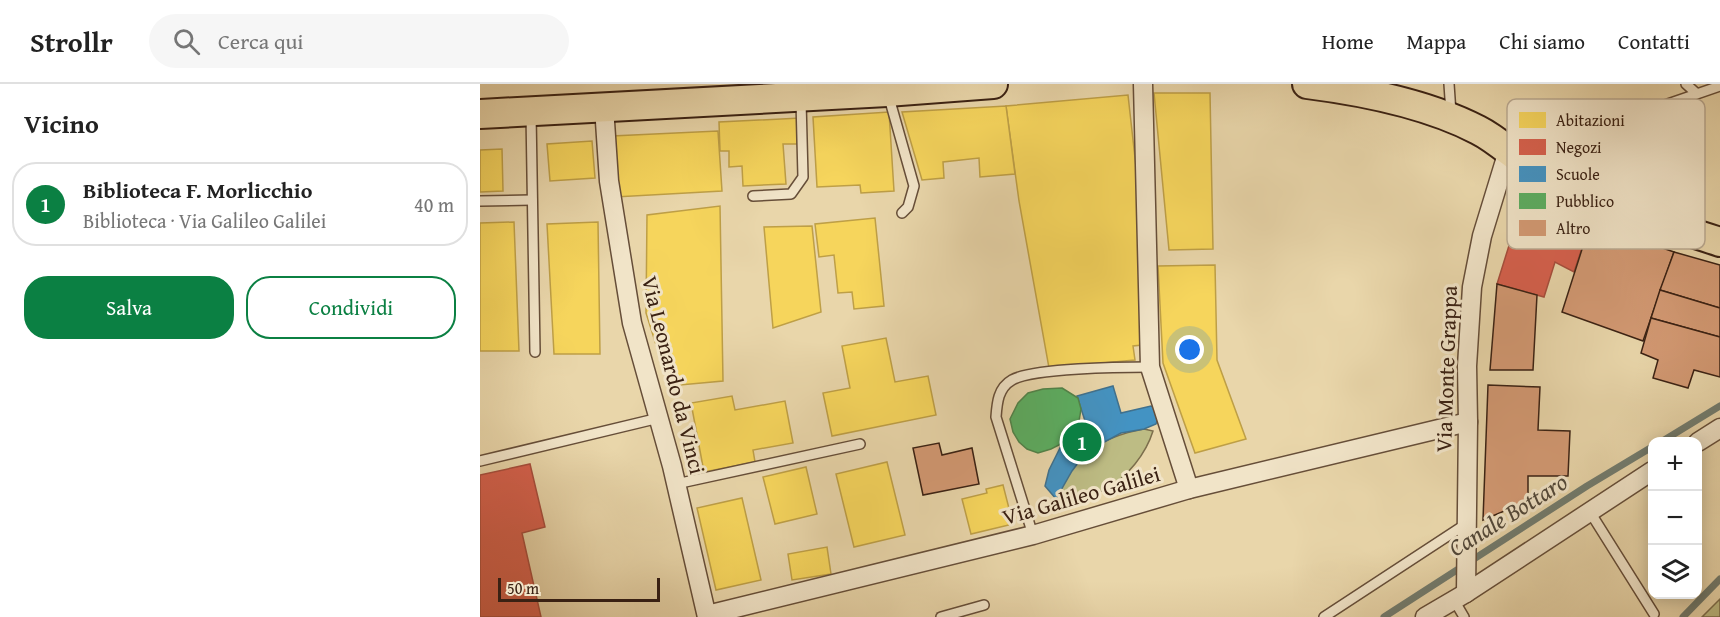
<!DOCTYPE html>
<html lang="it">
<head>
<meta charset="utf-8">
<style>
  body { margin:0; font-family:"Gentium Book Plus",serif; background:#f6f6f6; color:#222 }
  .controls { position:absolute; right:18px; bottom:18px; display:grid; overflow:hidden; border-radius:12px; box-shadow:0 3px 15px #0003 }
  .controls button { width:54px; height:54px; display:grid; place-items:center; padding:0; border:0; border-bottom:2px solid #e0e0e0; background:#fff; color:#222; font:30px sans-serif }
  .scale { position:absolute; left:18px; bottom:15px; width:162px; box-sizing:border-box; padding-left:6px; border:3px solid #3a2113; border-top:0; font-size:16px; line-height:21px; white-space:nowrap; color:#3a2113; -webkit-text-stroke:4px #f1e4c8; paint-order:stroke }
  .you { position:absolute; left:710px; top:266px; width:21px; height:21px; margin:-15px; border:4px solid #fff; border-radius:50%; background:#1a73e8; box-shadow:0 0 0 9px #1a73e833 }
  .badge { display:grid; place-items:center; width:39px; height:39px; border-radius:50%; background:#0b8043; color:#fff; font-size:20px; font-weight:700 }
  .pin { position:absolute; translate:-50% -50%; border:3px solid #fff; box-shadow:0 2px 6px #0006 }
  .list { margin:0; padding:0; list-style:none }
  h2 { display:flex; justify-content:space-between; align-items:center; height:78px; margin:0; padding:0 24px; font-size:26px }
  h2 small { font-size:20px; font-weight:400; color:#767676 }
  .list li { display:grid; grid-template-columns:39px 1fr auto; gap:18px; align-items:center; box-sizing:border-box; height:84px; margin:0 12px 12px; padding:0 12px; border:2px solid #e0e0e0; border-radius:24px }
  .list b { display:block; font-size:22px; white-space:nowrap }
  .list p { margin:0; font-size:20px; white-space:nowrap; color:#767676 }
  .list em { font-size:20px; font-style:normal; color:#767676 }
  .actions { display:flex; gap:12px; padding:18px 24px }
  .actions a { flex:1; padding:14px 0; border:2px solid #0b8043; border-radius:24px; text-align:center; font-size:21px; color:#0b8043 }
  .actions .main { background:#0b8043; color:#fff }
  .icon { flex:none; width:33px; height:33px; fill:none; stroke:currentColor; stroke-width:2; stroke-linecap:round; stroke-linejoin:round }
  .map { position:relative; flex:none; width:1240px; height:533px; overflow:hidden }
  header { display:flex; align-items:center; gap:36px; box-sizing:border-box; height:84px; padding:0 30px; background:#fff; border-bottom:2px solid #e0e0e0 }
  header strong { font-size:28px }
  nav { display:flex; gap:33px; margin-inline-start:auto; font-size:21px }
  .search { width:420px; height:54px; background:#f6f6f6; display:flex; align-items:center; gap:15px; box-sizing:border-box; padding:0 21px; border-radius:33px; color:#767676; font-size:22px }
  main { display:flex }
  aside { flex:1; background:#fff }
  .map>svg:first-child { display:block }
  .green { fill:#bdbc84; stroke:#7c6e4c; stroke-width:1.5 }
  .homes { fill:#f6d55c; stroke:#be9f46; stroke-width:1.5 }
  .shops { fill:#d6604d; stroke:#a74d3c; stroke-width:1.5 }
  .schools { fill:#4393c3; stroke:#40718e; stroke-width:1.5 }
  .public { fill:#5aae61; stroke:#50844a; stroke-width:1.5 }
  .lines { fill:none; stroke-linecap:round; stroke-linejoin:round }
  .stream { stroke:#727c6f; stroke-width:7 }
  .building { fill:#d39973; stroke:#3a2113; stroke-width:1.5 }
  .service-casing { stroke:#664e39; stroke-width:12 }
  .minor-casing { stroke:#664e39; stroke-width:21 }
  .primary-casing { stroke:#3a2113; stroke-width:32 }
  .service { stroke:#f1e4c8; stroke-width:9 }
  .minor { stroke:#f1e4c8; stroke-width:18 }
  .primary { stroke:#e9d6aa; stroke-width:28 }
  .labels { text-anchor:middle; stroke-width:6; stroke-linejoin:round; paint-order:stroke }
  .street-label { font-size:22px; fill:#3a2113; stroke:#f1e4c8 }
  .water-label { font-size:24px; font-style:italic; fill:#514739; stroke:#f1e4c8 }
  .key { fill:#f1e4c8; stroke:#baaa92; stroke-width:1.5 }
  .key-label { font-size:16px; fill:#3a2113 }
</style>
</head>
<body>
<header>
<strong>Strollr</strong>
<div class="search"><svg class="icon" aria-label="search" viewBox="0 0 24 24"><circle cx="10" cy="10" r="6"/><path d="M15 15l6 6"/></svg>Cerca qui</div>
<nav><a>Home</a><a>Mappa</a><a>Chi siamo</a><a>Contatti</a></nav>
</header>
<main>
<aside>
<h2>Vicino<small></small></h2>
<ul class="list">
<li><span class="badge">1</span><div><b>Biblioteca F. Morlicchio</b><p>Biblioteca · Via Galileo Galilei</p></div><em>40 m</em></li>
</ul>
<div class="actions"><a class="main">Salva</a><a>Condividi</a></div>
</aside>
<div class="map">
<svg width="1240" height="533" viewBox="0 0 1240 533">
  <rect width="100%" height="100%" fill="#e9d6aa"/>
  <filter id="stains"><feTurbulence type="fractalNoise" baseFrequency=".00333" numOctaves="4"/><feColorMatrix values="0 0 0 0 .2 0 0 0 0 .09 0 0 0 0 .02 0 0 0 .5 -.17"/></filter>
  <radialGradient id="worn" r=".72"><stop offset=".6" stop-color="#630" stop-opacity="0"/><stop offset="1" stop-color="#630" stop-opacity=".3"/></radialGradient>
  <g class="green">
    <path d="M 664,345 L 673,347 C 669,360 663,370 655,380 C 631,410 613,412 576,415 C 594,372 619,353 664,345 Z"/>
    <polygon points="1240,515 1240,533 1222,533"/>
  </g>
  <g class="homes">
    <polygon points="674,9 730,9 733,165 689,166"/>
    <polygon points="648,11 663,146 662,261 653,262 655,276 569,284 539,117 526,22"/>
    <polygon points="526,22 535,90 500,93 499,74 463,78 464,94 442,96 422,28"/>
    <polygon points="409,28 414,107 381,109 380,101 337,103 333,33"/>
    <polygon points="320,34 322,60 303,60 306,100 263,102 262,82 249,83 249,67 240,67 239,38"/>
    <polygon points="238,47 242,107 135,113 132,52"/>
    <polygon points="112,57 115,94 70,97 67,60"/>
    <polygon points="22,65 23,107 0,108 0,66"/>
    <polygon points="240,122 243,297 189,302 166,229 167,131"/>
    <polygon points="395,134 404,222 374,225 372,208 358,209 354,171 339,173 335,140"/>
    <polygon points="34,138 39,267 0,267 0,139"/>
    <polygon points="118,138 120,270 74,270 67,140"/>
    <polygon points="332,142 341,228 293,244 284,143"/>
    <polygon points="735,181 737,276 766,355 715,369 683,279 678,182"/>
    <polygon points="406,254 415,298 448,292 456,331 352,352 343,309 370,304 362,262"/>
    <polygon points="252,312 255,326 305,317 313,359 273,366 275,378 224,388 211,319"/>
    <polygon points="407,378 425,451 374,463 356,390"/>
    <polygon points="326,383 337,430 295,440 283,393"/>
    <polygon points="523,401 533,440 491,450 482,415 507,409 506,405"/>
    <polygon points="262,414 281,496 236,506 217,424"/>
    <polygon points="347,463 351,490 312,496 308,470"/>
  </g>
  <g class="shops">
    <polygon points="1046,107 1111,137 1094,188 1075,178 1064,213 1017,200"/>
    <polygon points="50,380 65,443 42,449 61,533 0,533 0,391"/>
  </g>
  <polygon class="schools" points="633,302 641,329 671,322 677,326 678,334 676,340 664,345 641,349 613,364 601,375 592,387 576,415 565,402 569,386 585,354 593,344 606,340 597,312"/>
  <polygon class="public" points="582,304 598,314 601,325 599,337 581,360 571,365 558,369 547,365 539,358 533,348 530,335 538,319 548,309 563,305"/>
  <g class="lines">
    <g class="stream">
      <polyline points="1181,358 1240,322"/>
      <polyline points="904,533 1107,402 1172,363"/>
      <polyline points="1203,533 1240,495"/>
    </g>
  </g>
  <g class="building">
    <polygon points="1111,137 1134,147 1194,168 1163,257 1082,228"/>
    <polygon points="1194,168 1240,181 1240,224 1180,206"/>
    <polygon points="1017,200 1057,211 1053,286 1010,286"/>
    <polygon points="1180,206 1240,224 1240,253 1171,234"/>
    <polygon points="1171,234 1240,253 1240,293 1214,286 1208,304 1173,294 1178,276 1161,269"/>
    <polygon points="1008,301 1060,303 1058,346 1090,347 1088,392 1048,392 1048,417 1003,436"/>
    <polygon points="459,359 462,371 492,364 499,400 443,411 433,364"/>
  </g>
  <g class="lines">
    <g class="service-casing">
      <g id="service">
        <polyline points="969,0 971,29"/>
        <polyline points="1206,0 1216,9"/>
        <polyline points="408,10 434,102 428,123 422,129"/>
        <polyline points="51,30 55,268"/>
        <polyline points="1150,33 1240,2"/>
        <polyline points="273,112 311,110 323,93 321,17"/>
        <polyline points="0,117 52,116"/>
        <polyline points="0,377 179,334"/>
        <polyline points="196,400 380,360"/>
        <polyline points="1110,428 1174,530"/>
        <path d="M 553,451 L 516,333 C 517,319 518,304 532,296 C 552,284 643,283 670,283"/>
        <polyline points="974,516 984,533"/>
        <polyline points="461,533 504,521"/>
        <polyline points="844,533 986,440"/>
      </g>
    </g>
    <g class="minor-casing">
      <g id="minor">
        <polyline points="663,0 670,283 709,405"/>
        <polyline points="124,23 129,97 152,239 192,382 227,533"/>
        <polyline points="1218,358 1240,344"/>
        <polyline points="986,509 988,338 987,282 992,203 1002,152 1028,67"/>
        <polyline points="227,531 553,451 709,405 988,338"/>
        <polyline points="945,533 986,509 1172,387"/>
      </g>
    </g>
    <g class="primary-casing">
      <g id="primary">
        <path d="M 827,0 C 882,7 948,20 998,46 C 1022,58 1041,80 1066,92 C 1093,105 1120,119 1149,129 C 1179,139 1210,148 1240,158"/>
        <polyline points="0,30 407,8 513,0"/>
      </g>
    </g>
    <use href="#service" class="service"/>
    <use href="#minor" class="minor"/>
    <use href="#primary" class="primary"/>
  </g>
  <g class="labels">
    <g class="street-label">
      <text transform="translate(966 285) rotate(-88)" y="8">Via Monte Grappa</text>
      <text transform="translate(194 291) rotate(76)" y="8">Via Leonardo da Vinci</text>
      <text transform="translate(601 411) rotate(-16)" y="8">Via Galileo Galilei</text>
    </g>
    <g class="water-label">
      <text transform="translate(1028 431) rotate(-32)" y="8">Canale Bottaro</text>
    </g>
  </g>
  <rect x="1027" y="15" width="198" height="150" rx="9" class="key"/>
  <rect x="1039" y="28" width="27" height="16" fill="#f6d55c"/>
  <rect x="1039" y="55" width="27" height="16" fill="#d6604d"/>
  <rect x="1039" y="82" width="27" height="16" fill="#4393c3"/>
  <rect x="1039" y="109" width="27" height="16" fill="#5aae61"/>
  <rect x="1039" y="136" width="27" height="16" fill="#d39973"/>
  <g class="key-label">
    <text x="1076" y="42">Abitazioni</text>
    <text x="1076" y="69">Negozi</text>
    <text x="1076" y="96">Scuole</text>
    <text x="1076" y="123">Pubblico</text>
    <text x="1076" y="150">Altro</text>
  </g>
  <rect width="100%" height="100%" filter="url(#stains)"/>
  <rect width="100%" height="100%" fill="url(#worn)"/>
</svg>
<div class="controls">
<button>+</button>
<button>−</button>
<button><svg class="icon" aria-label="layers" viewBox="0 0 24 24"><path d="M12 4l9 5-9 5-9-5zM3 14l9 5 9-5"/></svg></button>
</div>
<div class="scale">50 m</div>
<div class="you"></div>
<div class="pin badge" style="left:602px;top:358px">1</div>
</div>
</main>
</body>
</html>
